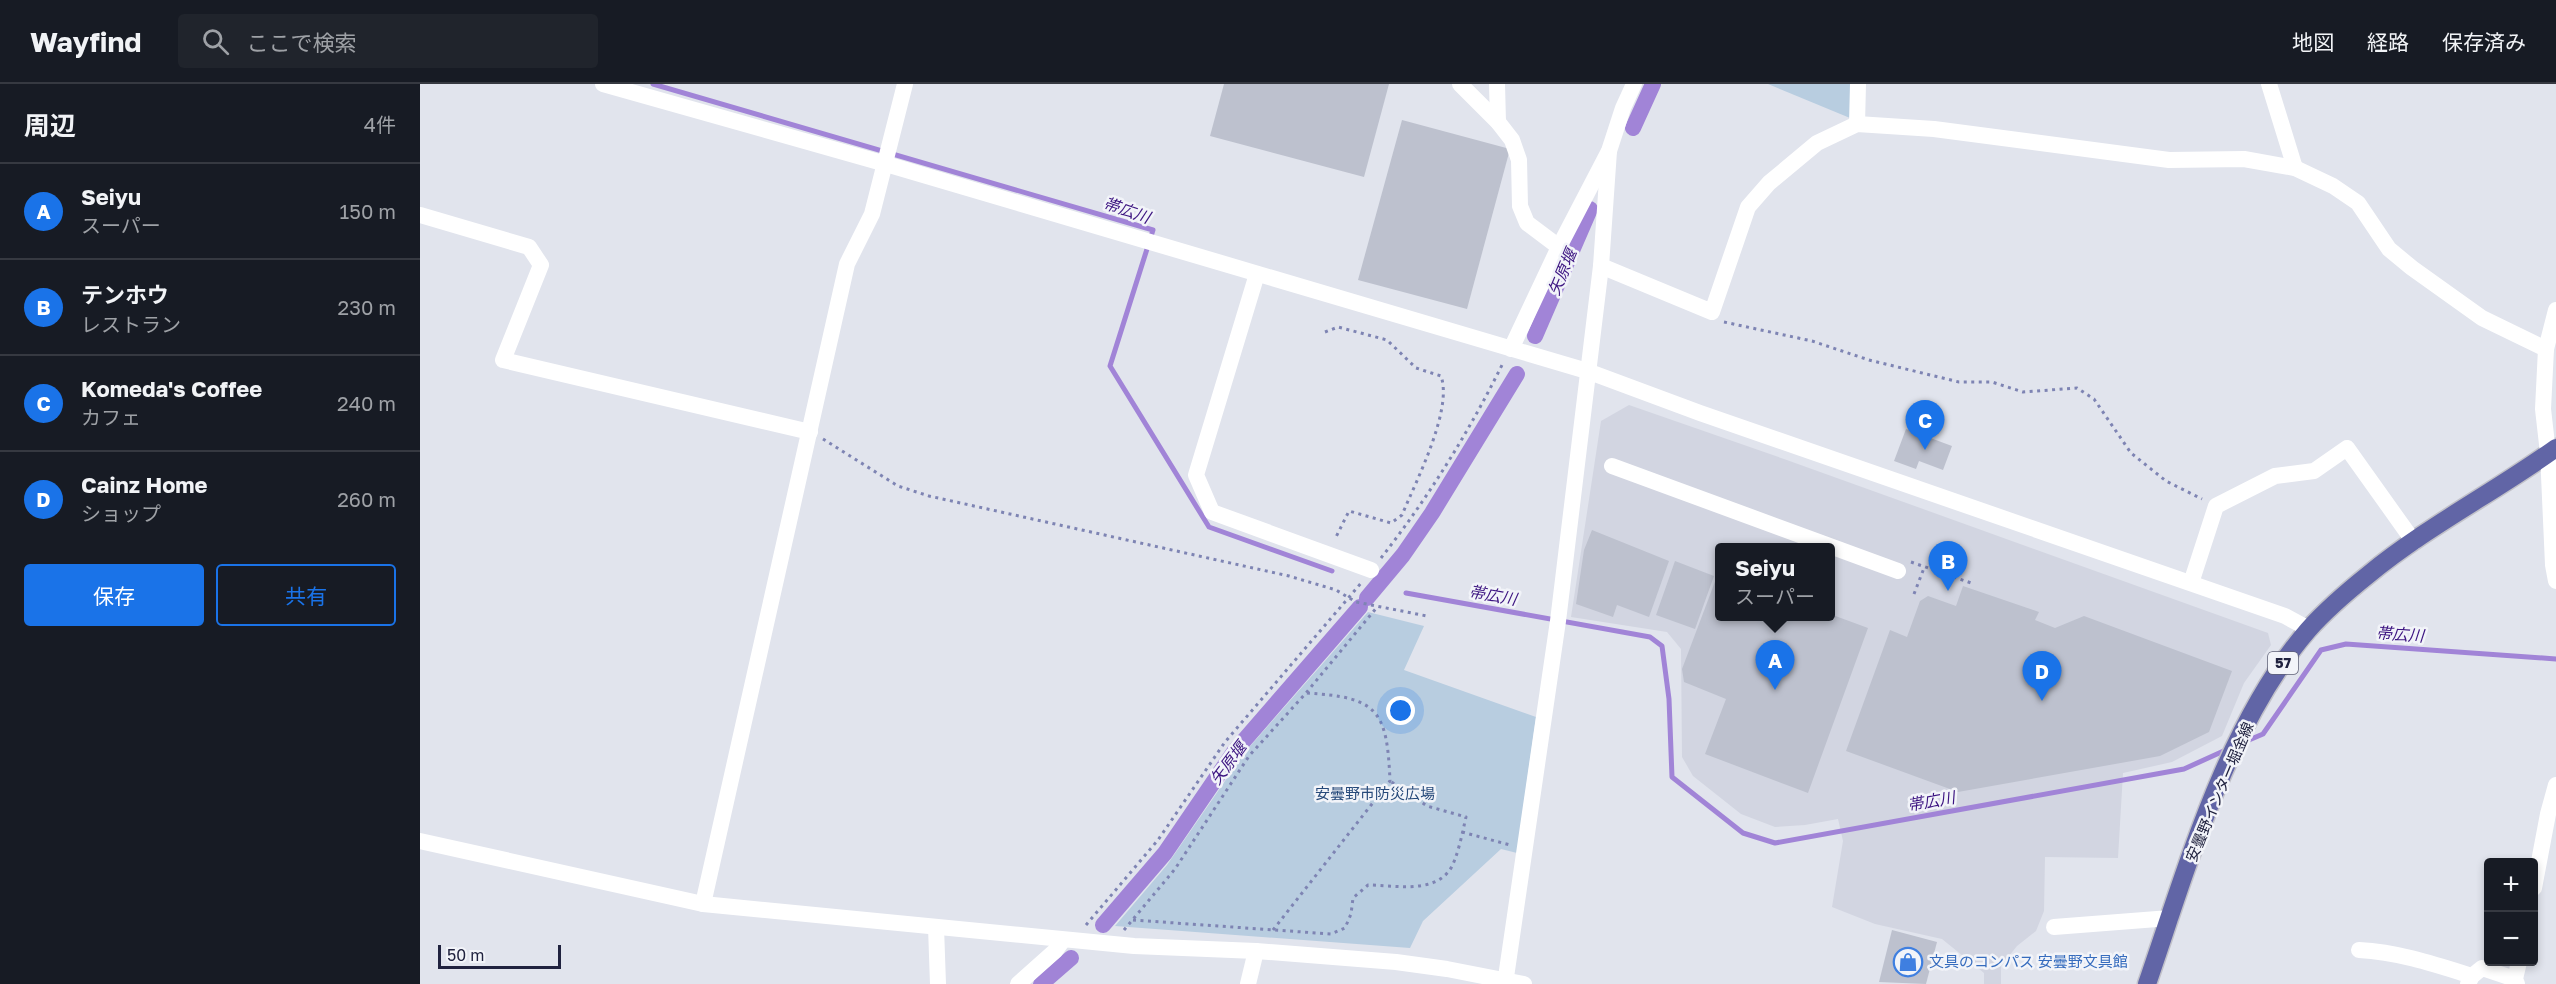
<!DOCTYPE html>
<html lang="ja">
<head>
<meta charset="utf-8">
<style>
  body { margin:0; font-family:"Golos Text","Noto Sans JP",sans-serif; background:#20242c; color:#f1f3f6 }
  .controls { position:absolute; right:18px; bottom:18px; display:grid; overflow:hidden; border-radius:6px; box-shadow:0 3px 9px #0003 }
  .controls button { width:54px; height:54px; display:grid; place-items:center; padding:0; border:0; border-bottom:2px solid #363941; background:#171b24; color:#f1f3f6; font:30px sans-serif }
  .scale { position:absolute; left:18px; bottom:15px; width:123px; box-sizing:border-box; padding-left:6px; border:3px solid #20223f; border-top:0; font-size:16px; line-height:21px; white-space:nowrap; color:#20223f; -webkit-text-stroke:4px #f2f4f9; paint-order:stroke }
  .you { position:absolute; left:981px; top:627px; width:21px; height:21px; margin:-15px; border:4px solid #fff; border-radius:50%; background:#1a73e8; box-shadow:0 0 0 9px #1a73e833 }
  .badge { display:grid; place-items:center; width:39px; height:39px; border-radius:50%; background:#1a73e8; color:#fff; font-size:20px; font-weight:700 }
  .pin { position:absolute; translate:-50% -50px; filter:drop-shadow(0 2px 3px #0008) }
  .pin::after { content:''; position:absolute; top:32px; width:21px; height:18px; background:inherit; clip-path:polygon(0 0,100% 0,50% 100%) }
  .popup { position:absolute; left:1295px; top:459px; width:120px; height:78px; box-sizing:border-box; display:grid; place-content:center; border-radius:6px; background:#171b24; filter:drop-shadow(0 2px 4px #0005); font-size:20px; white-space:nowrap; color:#9ea1a6 }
  .popup b { font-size:22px; color:#f1f3f6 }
  .popup::after { content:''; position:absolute; left:50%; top:100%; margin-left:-12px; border:12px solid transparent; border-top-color:#171b24 }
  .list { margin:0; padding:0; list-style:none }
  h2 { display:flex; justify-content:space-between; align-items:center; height:78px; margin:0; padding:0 24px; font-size:26px }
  h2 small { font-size:20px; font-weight:400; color:#9ea1a6 }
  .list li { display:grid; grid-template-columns:39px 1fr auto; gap:18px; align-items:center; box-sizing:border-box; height:96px; padding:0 24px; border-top:2px solid #363941 }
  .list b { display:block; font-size:22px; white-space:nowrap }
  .list p { margin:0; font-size:20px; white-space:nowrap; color:#9ea1a6 }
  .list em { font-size:20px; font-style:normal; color:#9ea1a6 }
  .actions { display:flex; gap:12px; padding:18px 24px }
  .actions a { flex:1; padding:14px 0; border:2px solid #1a73e8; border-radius:6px; text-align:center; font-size:21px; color:#1a73e8 }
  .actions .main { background:#1a73e8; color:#fff }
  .icon { flex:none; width:33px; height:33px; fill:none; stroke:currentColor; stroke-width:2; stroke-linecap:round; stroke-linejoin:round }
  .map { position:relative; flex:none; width:2136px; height:900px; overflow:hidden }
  header { display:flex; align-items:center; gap:36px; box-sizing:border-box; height:84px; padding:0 30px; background:#171b24; border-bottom:2px solid #363941 }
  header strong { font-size:28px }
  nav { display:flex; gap:33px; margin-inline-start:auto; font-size:21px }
  .search { width:420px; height:54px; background:#20242c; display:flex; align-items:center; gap:15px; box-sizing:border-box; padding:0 21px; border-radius:6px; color:#9ea1a6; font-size:22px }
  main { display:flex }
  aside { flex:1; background:#171b24 }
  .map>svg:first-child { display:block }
  .built { fill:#d2d5e1; fill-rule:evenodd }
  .green { fill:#b8cde0 }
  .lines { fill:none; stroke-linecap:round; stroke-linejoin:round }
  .stream { stroke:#a184d7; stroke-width:5 }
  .canal { stroke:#a184d7; stroke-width:16 }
  .building { fill:#bdc1ce }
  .major-casing { stroke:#c1c1c9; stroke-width:21 }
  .path { stroke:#7e84b3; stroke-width:3; stroke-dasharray:3 4.5; stroke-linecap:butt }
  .minor { stroke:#fff; stroke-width:16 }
  .major { stroke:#6165a6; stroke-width:18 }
  .labels { text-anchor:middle; stroke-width:5; stroke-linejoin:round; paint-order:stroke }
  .shield { fill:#f2f4f9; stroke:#5f6177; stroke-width:1.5 }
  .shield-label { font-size:14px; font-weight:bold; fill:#20223f }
  .street-label { font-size:15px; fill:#20223f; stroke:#f2f4f9 }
  .park-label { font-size:15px; fill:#26497a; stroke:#f2f4f9 }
  .shop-label { font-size:15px; fill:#366cbe; stroke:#f2f4f9; text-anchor:start }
  .water-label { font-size:16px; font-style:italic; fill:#3c1481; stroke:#f2f4f9 }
</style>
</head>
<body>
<header>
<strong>Wayfind</strong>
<div class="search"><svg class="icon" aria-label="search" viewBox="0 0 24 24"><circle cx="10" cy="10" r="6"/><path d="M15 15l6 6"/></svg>ここで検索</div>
<nav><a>地図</a><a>経路</a><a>保存済み</a></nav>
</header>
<main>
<aside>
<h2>周辺<small>4件</small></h2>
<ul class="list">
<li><span class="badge">A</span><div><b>Seiyu</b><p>スーパー</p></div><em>150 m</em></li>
<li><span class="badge">B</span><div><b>テンホウ</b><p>レストラン</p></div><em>230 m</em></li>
<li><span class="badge">C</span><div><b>Komeda's Coffee</b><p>カフェ</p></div><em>240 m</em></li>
<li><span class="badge">D</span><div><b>Cainz Home</b><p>ショップ</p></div><em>260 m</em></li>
</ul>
<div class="actions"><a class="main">保存</a><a>共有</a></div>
</aside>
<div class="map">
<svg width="2136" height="900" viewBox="0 0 2136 900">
  <rect width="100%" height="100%" fill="#e1e4ed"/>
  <path class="built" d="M 1209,321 L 1364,375 L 1848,549 L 1851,561 L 1824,599 L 1802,652 L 1752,678 L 1703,689 L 1698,774 L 1625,773 L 1624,827 L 1616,847 L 1597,862 L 1581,882 L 1581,900 L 1564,900 L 1564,889 L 1522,855 L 1455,840 L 1412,823 L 1423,757 L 1418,735 L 1385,741 L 1355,743 L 1321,730 L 1273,692 L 1262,673 L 1261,565 L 1247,548 L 1151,533 L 1181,337 ZM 1300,464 L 1410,464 L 1410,532 L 1300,532 Z"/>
  <g class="green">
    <polygon points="1348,0 1432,0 1430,34"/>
    <polygon points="948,528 1004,542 984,586 1116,633 1097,769 1081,765 1003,837 990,864 695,842 747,781 825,668"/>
  </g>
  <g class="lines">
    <g class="stream">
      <polyline points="233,0 733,146 690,282 789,443 912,487"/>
      <polyline points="986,509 1230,553 1242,562 1249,615 1252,693 1323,749 1355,759 1764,685 1808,665"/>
      <polyline points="1822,659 1843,650 1901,566 1926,560 2136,575"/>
    </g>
    <g class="canal">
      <polyline points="1213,44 1233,0"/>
      <polyline points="1115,252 1170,125"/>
      <polyline points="947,514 983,471 1012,429 1097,290"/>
      <polyline points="683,841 745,769 814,668 940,523"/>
      <polyline points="621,900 651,874"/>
    </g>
  </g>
  <g class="building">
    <polygon points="804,0 969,0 944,93 790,52"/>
    <polygon points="982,36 1090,65 1047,225 938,196"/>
    <polygon points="1486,345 1532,362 1523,386 1499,377 1496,385 1474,377"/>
    <polygon points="1172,446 1249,477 1229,533 1197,521 1193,533 1156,520 1164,466"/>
    <polygon points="1255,477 1294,492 1275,545 1236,531"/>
    <polygon points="1299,487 1300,532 1410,532 1410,530 1448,544 1388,709 1285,670 1306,615 1264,598 1262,585"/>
    <polygon points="1543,502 1619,528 1615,536 1635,544 1664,532 1812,587 1789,648 1740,672 1538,708 1426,667 1470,546 1487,553 1500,517 1508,512 1536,522"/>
    <polygon points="1472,846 1517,858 1506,900 1459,898"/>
  </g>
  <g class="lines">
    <g class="major-casing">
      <path id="major" d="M 1727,900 C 1767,784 1807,640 1888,546 C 1905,527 1928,507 1948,491 C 2006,443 2075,408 2136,364"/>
    </g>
    <g class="path">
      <polyline points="1304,238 1392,257 1449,276 1539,298 1572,298 1603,308 1657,304 1674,315 1711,369 1746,397 1782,415"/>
      <path d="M 905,248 L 918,243 L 967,256 L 996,284 L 1021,292 C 1033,326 996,397 982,431 L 971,439 L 929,427 L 915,455"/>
      <polyline points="403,355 478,402 509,412 869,492 916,506 936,518 1007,532"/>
      <path d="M 961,474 C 1008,414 1049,348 1083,279"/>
      <polyline points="1491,478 1554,500"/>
      <polyline points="1494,510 1504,484"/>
      <polyline points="1042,748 1090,761"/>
      <path d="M 713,836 L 911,850 L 925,844 L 931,830 L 933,814 L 948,801 C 973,801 1011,810 1029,787 C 1037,777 1043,746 1046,733 L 1007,722 L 970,697"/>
      <polyline points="666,841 738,756 805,658 942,498"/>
      <polyline points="704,846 755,785 829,672 886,609 958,522"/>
      <path d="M 853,846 L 970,697 C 967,627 959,613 886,609"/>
    </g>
    <g class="minor">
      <polyline points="183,0 466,80 1167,287 1280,329 1865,532 1889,545"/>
      <polyline points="1040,0 1078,38 1092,56 1099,76 1100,122 1107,139 1139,163 1091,265"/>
      <polyline points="1077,0 1078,38"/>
      <polyline points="1849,0 1875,84"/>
      <polyline points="1437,40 1438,0"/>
      <polyline points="0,131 109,163 121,181 83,276 390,348"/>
      <polyline points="1139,163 1189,67 1203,24 1214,0"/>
      <polyline points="1181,182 1292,228 1328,123 1349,99 1397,59 1437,40 1514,45 1749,76 1824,75 1875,84 1913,102 1938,119 1969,165 1992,184 2062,234 2126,265"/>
      <polyline points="837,190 776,391 792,428 951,486"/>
      <polyline points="2136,226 2126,265 2123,325 2128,369 2133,481 2136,497"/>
      <polyline points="1192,382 1478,487"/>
      <polyline points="1771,499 1796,422 1855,392 1894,387 1927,364 1994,458"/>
      <polyline points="0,757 283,820 714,862 836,867 976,878 1027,885 1104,900"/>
      <polyline points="2114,804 2128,730 2136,701"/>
      <polyline points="283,820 427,180 452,130 485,0"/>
      <polyline points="516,843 518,900"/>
      <polyline points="1634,843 1750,834"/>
      <path d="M 1939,866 C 1978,868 2014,880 2052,892"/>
      <polyline points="598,900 635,867 643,856"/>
      <polyline points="828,900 836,867"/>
      <polyline points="1085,900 1138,537 1181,182 1189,67"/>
      <polyline points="2048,900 2052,892 2062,884 2095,895"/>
      <polyline points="2097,900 2095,895 2099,878"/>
    </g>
    <use href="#major" class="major"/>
  </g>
  <defs>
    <g id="shop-ring" transform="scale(1.5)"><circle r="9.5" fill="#f2f4f9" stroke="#3f7fe0" stroke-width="1.5"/><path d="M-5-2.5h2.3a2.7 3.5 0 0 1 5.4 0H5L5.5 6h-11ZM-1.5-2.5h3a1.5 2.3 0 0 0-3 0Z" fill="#3f7fe0"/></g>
  </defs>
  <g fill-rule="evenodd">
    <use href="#shop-ring" x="1488" y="878"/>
  </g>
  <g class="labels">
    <rect class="shield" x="1848" y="568" width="30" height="22" rx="4.5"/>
    <g class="shield-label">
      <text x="1863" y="584">57</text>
    </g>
    <g class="street-label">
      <text transform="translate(1800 708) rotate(-67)" y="5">安曇野インター堀金線</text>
    </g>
    <g class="park-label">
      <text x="955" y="715">安曇野市防災広場</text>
    </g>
    <g class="shop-label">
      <text x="1509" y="883">文具のコンパス 安曇野文具館</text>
    </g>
    <g class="water-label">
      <text transform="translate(707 126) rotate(19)" y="6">帯広川</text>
      <text transform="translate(1142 188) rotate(-67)" y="6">矢原堰</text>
      <text transform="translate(1073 511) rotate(10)" y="6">帯広川</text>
      <text transform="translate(1980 550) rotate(4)" y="6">帯広川</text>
      <text transform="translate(808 679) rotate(-53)" y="6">矢原堰</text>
      <text transform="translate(1511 717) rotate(-10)" y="6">帯広川</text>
    </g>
  </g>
</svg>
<div class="controls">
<button>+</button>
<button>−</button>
</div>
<div class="scale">50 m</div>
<div class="you"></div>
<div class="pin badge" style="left:1355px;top:606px">A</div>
<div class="popup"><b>Seiyu</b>スーパー</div>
<div class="pin badge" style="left:1528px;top:507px">B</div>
<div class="pin badge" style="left:1505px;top:366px">C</div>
<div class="pin badge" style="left:1622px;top:617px">D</div>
</div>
</main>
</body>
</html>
